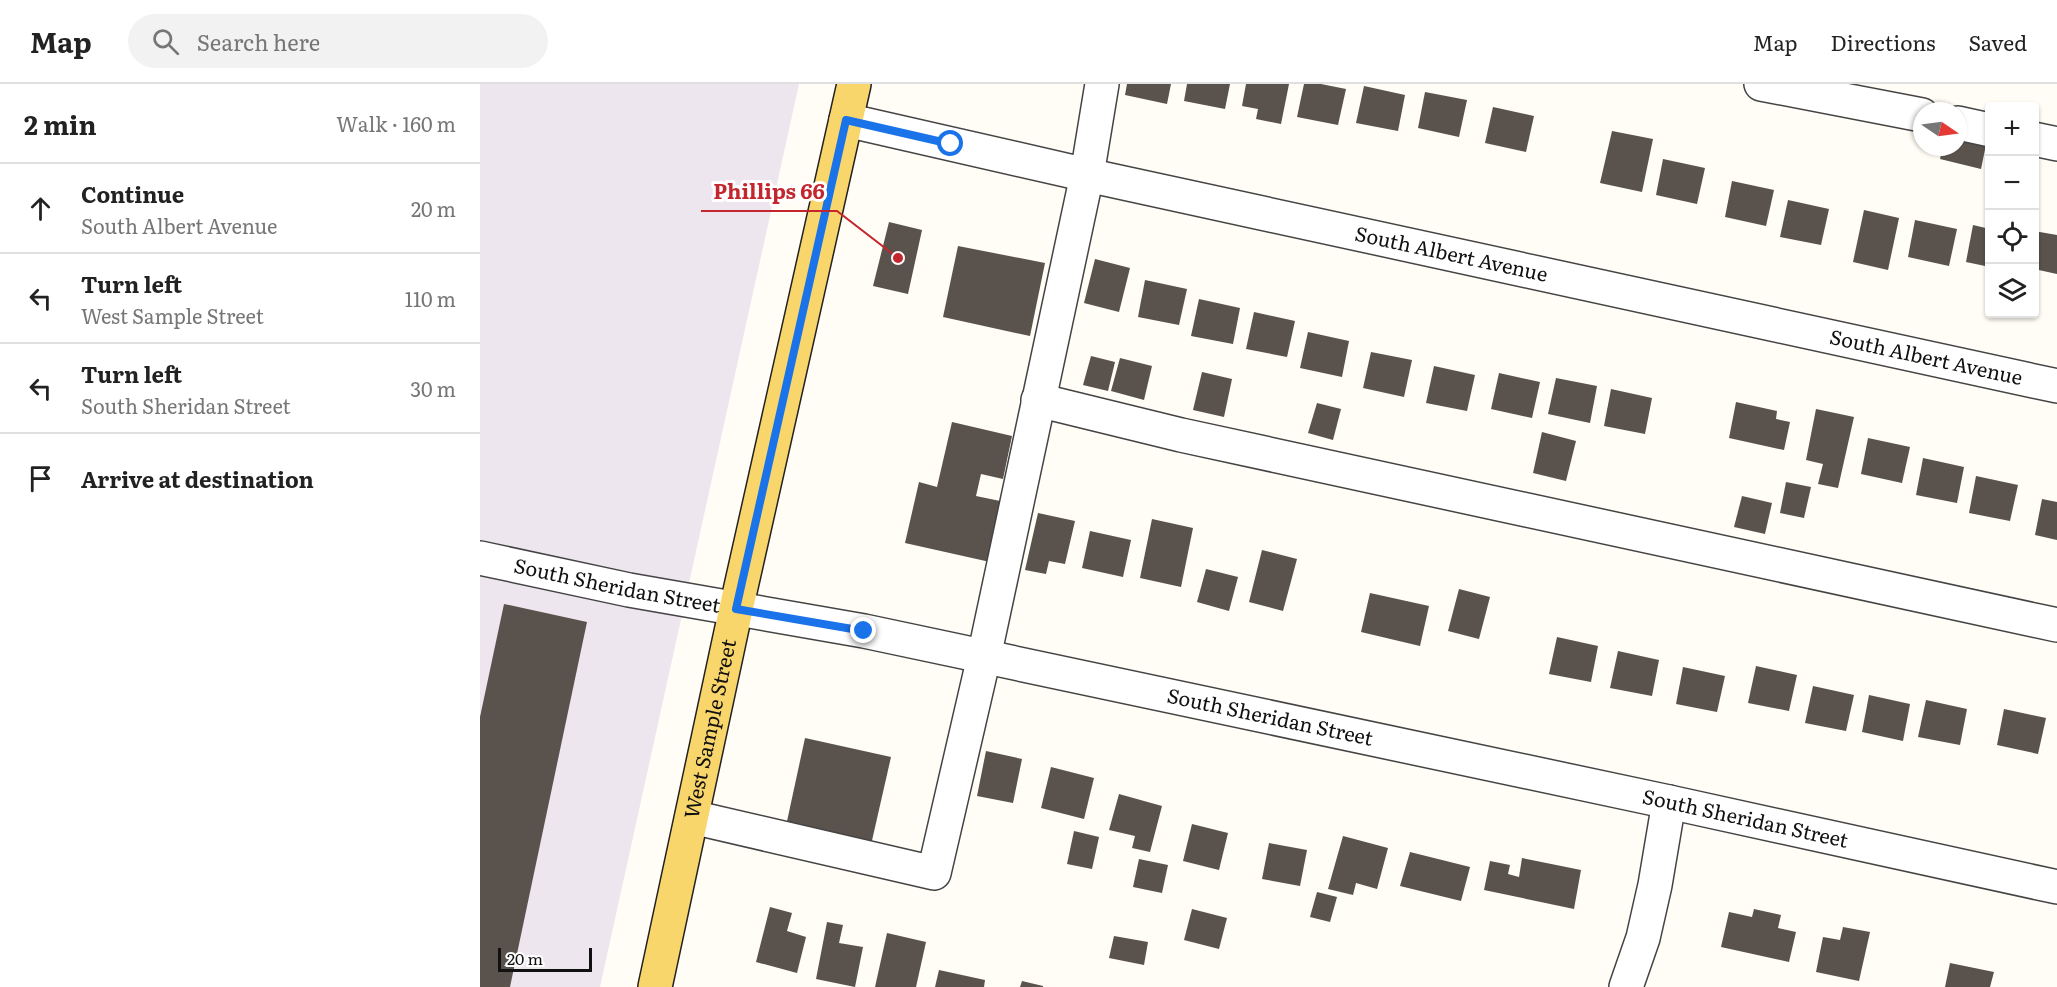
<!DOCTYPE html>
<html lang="en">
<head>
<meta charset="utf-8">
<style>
  body { margin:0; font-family:Literata,serif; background:#f2f2f2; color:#222 }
  .controls { position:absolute; right:18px; top:18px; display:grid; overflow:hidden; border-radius:6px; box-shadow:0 2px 4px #0004 }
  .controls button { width:54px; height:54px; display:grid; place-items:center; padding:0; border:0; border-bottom:2px solid #e0e0e0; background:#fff; color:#222; font:30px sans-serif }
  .compass { position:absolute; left:1433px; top:18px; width:54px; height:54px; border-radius:50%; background:#fff; box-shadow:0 2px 4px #0004; rotate:103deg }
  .scale { position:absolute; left:18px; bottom:15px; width:94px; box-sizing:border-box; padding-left:6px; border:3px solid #111; border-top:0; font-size:16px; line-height:21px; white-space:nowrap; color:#111; -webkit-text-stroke:4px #fff; paint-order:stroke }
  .stop { position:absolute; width:18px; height:18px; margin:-14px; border:4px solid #1a73e8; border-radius:50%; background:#fff }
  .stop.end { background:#1a73e8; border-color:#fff; box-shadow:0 2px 6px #0008 }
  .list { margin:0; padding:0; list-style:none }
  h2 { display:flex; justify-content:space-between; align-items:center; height:78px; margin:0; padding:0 24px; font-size:26px }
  h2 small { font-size:20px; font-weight:400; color:#767676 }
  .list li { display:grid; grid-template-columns:39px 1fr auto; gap:18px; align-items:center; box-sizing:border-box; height:90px; padding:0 24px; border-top:2px solid #e0e0e0 }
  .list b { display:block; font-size:22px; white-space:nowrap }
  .list p { margin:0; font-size:20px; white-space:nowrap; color:#767676 }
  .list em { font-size:20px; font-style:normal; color:#767676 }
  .icon { flex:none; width:33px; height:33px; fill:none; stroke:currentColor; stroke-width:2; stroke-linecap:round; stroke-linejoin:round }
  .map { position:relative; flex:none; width:1577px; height:903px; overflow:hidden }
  header { display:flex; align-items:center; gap:36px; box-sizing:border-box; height:84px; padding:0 30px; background:#fff; border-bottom:2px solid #e0e0e0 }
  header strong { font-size:28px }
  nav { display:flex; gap:33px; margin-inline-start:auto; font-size:21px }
  .search { width:420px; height:54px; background:#f2f2f2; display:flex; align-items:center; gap:15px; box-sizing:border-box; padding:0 21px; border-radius:33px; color:#767676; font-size:22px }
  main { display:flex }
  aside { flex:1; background:#fff }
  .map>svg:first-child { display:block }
  .industrial { fill:#eee6ef }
  .building { fill:#5a524d }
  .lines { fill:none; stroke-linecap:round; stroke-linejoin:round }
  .minor-casing { stroke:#444; stroke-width:36 }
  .major-casing { stroke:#222; stroke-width:36 }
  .minor { stroke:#fff; stroke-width:33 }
  .major { stroke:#f9d66b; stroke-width:33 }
  .route { stroke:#1a73e8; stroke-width:8 }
  .labels { text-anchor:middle; stroke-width:6; stroke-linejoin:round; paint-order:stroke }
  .street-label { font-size:20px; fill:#111; stroke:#fff }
  .leader { fill:none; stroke:#c4262e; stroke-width:2 }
  .callout-dot { fill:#c4262e; stroke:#fff; stroke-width:2 }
  .callout-label { font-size:21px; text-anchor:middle; font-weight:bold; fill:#c4262e; stroke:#fff; stroke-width:6; stroke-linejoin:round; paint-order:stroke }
</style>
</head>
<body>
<header>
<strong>Map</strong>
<div class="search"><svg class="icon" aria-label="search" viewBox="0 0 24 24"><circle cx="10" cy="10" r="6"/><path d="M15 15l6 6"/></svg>Search here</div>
<nav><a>Map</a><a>Directions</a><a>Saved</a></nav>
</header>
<main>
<aside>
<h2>2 min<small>Walk · 160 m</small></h2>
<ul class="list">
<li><svg class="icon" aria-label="ahead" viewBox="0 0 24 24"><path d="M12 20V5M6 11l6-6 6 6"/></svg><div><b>Continue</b><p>South Albert Avenue</p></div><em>20 m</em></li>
<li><svg class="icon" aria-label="left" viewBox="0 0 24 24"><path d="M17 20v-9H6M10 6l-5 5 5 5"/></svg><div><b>Turn left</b><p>West Sample Street</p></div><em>110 m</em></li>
<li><svg class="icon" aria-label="left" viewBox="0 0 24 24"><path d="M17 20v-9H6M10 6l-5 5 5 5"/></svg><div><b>Turn left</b><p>South Sheridan Street</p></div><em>30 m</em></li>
<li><svg class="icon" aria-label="arrive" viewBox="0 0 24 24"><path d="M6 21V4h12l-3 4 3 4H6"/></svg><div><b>Arrive at destination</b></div></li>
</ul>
</aside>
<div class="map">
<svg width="1577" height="903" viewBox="0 0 1577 903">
  <rect width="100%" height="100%" fill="#fffdf5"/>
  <polygon class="industrial" points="0,0 319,0 120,903 0,903"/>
  <g class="building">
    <polygon points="647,0 691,0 687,20 645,11"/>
    <polygon points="707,0 750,0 745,25 704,17"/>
    <polygon points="766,0 809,0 801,40 776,35 778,25 762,22"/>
    <polygon points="824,0 841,0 866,5 858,41 817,33"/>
    <polygon points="884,2 925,11 918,47 876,39"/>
    <polygon points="945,8 987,16 979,53 938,44"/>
    <polygon points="1013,23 1054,32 1046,68 1005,59"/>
    <polygon points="1132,47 1173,55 1162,108 1120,99"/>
    <polygon points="1478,49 1507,56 1501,85 1460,75 1463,63 1478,63"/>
    <polygon points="1183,75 1225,84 1217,120 1176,111"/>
    <polygon points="1252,97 1294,106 1286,142 1245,133"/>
    <polygon points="1308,116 1349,125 1341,161 1300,153"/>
    <polygon points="1384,126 1419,134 1408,186 1373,178"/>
    <polygon points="1435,136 1477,145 1469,182 1428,173"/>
    <polygon points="409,138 442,146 428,210 393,202"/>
    <polygon points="1493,141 1510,145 1510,183 1486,178"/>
    <polygon points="1554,147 1577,151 1577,190 1554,185"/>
    <polygon points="478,162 565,179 550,252 463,233"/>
    <polygon points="615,175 650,184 639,228 604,219"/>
    <polygon points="665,196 707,205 699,241 658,233"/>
    <polygon points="719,215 760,224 753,260 711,252"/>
    <polygon points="774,228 815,237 807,273 766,265"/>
    <polygon points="828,248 869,257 862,293 820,284"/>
    <polygon points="891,268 932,276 924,313 883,304"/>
    <polygon points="611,272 635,278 628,307 603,301"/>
    <polygon points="640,274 672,282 664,316 631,307"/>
    <polygon points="954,282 995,291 987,327 946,319"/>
    <polygon points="722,288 752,295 744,333 713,326"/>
    <polygon points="1019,289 1060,298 1052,334 1011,325"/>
    <polygon points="1076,294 1117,302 1110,339 1068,330"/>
    <polygon points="1131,305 1172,314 1165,350 1124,342"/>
    <polygon points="1256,318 1297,327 1296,335 1310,338 1304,366 1249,354"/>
    <polygon points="837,319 861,325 853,356 828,349"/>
    <polygon points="1336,325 1374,333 1358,404 1338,400 1343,380 1326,376"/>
    <polygon points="472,338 532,352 523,395 501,390 496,412 525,418 510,478 425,459 439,398 457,403"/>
    <polygon points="1062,348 1096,357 1086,397 1053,389"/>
    <polygon points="1388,354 1430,363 1422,399 1381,390"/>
    <polygon points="1443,374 1484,383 1477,419 1436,411"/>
    <polygon points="1496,392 1538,401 1530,437 1489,429"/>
    <polygon points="1306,398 1331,403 1324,434 1300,429"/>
    <polygon points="1262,412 1292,419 1285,450 1254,443"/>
    <polygon points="1562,415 1577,418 1577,456 1555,451"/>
    <polygon points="558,429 595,437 585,480 569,477 566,490 545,486"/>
    <polygon points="672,435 713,444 701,503 660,494"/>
    <polygon points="610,447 651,456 643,493 602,484"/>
    <polygon points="782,466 817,475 803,527 769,518"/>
    <polygon points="726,485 758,493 749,527 717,518"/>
    <polygon points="979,505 1010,513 999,555 968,547"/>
    <polygon points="890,509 949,522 940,562 881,548"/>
    <polygon points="24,520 107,538 30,903 0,903 0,633"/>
    <polygon points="1077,553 1118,562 1111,598 1069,590"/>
    <polygon points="1138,567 1179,576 1172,612 1130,604"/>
    <polygon points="1276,582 1317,591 1309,627 1268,619"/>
    <polygon points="1203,583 1245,592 1237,628 1196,620"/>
    <polygon points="1333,602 1374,611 1366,647 1325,639"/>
    <polygon points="1389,611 1430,620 1423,657 1382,648"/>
    <polygon points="1446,616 1487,625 1480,661 1438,653"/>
    <polygon points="1524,625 1566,634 1558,670 1517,661"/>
    <polygon points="325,654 411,673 391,761 306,742"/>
    <polygon points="506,667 542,675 533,719 497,712"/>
    <polygon points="571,683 614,694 604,735 561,724"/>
    <polygon points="639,710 682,722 670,768 652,764 655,752 629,746"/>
    <polygon points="712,740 748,749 739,786 703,777"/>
    <polygon points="594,747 619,753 612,785 587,780"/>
    <polygon points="863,752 908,764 897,805 876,799 873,811 848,805"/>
    <polygon points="789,759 827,766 820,802 782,795"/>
    <polygon points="930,768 990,783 981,817 920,802"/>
    <polygon points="1042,774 1101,786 1094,825 1004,806 1010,777 1030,781 1028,790 1039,793"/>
    <polygon points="659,775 688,781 682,809 653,803"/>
    <polygon points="837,808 857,813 850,838 830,833"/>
    <polygon points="290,823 312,829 307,847 326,853 317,889 276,878"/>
    <polygon points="712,825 747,834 739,865 704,856"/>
    <polygon points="1274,825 1301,831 1298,844 1316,848 1309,878 1241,863 1249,828 1272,833"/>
    <polygon points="347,838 363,841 359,859 383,863 375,903 336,895"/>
    <polygon points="1363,843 1390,848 1379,897 1336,888 1343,853 1360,856"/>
    <polygon points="407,849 446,858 436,903 395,903"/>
    <polygon points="634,852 668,858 664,881 629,874"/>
    <polygon points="1470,879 1514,888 1510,903 1465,903"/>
    <polygon points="459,886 505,896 504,903 455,903"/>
    <polygon points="542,897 563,902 563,903 540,903"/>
  </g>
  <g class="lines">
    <g class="minor-casing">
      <g id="minor">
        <polyline points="1281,0 1442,31"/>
        <path id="s1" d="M 366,36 L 607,91 L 1577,302"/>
        <polyline points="1478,39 1510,46"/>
        <polyline points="1554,55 1577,60"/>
        <polyline points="558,316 701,351 1577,541"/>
        <path id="s2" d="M 0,474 L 149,506 L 384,547 L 1189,718 L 1577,803"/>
        <polyline points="212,733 454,789 504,573 607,91 622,0"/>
        <polyline points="1146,903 1163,854 1175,801 1189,718"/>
      </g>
    </g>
    <g class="major-casing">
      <g id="major">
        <path id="s3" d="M 175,903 L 256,525 L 374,0"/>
      </g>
    </g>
    <use href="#minor" class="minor"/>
    <use href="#major" class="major"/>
  </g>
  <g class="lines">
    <polyline class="route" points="384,547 256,525 366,36 471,60"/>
  </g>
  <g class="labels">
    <g class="street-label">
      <text dy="7" stroke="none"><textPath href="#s1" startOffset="620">South Albert Avenue</textPath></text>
      <text dy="7" stroke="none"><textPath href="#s1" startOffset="1106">South Albert Avenue</textPath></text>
      <text dy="7" stroke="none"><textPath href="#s2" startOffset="140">South Sheridan Street</textPath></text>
      <text dy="7" stroke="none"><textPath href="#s2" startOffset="806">South Sheridan Street</textPath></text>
      <text dy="7" stroke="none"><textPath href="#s3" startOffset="264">West Sample Street</textPath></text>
      <text dy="7" stroke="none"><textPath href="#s2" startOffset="1292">South Sheridan Street</textPath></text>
    </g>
  </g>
  <path class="leader" d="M418 174L357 127H221"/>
  <circle class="callout-dot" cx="418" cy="174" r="6"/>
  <g class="callout-label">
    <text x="289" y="115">Phillips 66</text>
  </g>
</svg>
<div class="controls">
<button>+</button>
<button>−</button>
<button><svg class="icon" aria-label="locate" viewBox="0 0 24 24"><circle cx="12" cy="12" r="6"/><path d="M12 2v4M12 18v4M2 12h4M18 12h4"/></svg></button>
<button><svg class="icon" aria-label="layers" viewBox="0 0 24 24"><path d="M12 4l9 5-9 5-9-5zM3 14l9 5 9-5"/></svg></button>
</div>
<svg class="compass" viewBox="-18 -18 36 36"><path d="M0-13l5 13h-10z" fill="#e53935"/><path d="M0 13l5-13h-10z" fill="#767676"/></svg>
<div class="scale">20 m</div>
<div class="stop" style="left:471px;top:60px"></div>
<div class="stop end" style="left:384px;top:547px"></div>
</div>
</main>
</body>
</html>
